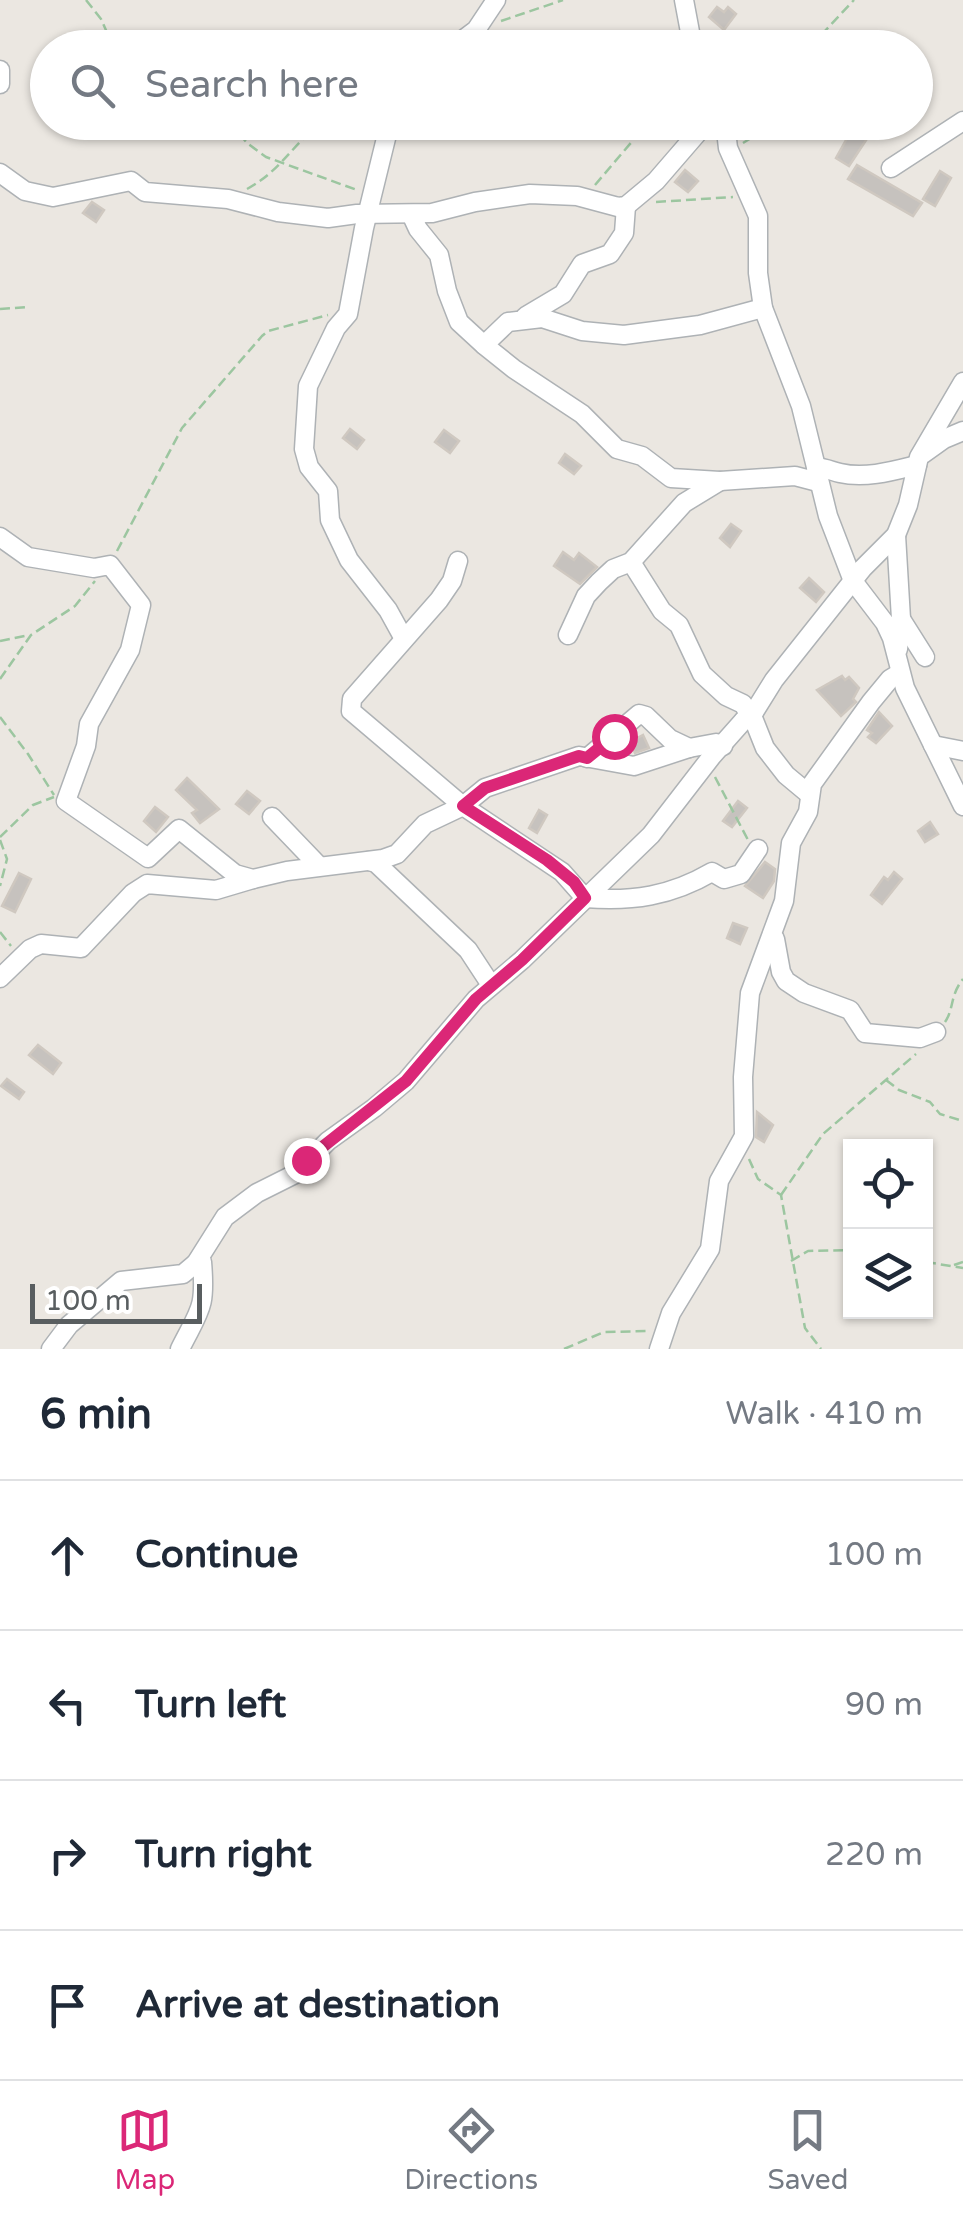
<!DOCTYPE html>
<html lang="en">
<head>
<meta charset="utf-8">
<style>
  body { margin:0; font-family:"Varela Round",sans-serif; background:#f6f6f7; color:#1f2937 }
  .controls { position:absolute; right:30px; bottom:30px; display:grid; overflow:hidden; border-radius:0px; box-shadow:0 2px 8px #0004 }
  .controls button { width:90px; height:90px; display:grid; place-items:center; padding:0; border:0; border-bottom:2px solid #e0e1e3; background:#fff; color:#1f2937; font:50px sans-serif }
  .scale { position:absolute; left:30px; bottom:25px; width:172px; box-sizing:border-box; padding-left:10px; border:5px solid #595e60; border-top:0; font-size:28px; line-height:35px; white-space:nowrap; color:#595e60; -webkit-text-stroke:8px #fff; paint-order:stroke }
  .stop { position:absolute; width:30px; height:30px; margin:-22px; border:8px solid #db2777; border-radius:50%; background:#fff }
  .stop.end { background:#db2777; border-color:#fff; box-shadow:0 2px 10px #0008 }
  .list { margin:0; padding:0; list-style:none }
  h2 { display:flex; justify-content:space-between; align-items:center; height:130px; margin:0; padding:0 40px; font-size:42px }
  h2 small { font-size:32px; font-weight:400; color:#747a83 }
  .list li { display:grid; grid-template-columns:65px 1fr auto; gap:30px; align-items:center; box-sizing:border-box; height:150px; padding:0 40px; border-top:2px solid #e0e1e3 }
  .list b { display:block; font-size:38px; white-space:nowrap }
  .list em { font-size:32px; font-style:normal; color:#747a83 }
  .icon { flex:none; width:55px; height:55px; fill:none; stroke:currentColor; stroke-width:2; stroke-linecap:round; stroke-linejoin:round }
  .map { position:relative; flex:none; width:963px; height:1349px; overflow:hidden }
  .search { position:absolute; background:#fff; box-shadow:0 2px 8px #0004; left:30px; right:30px; top:30px; height:110px; display:flex; align-items:center; gap:25px; box-sizing:border-box; padding:0 35px; border-radius:55px; color:#747a83; font-size:38px }
  .sheet { height:730px; background:#fff }
  nav { display:flex; justify-content:space-around; align-items:center; box-sizing:border-box; height:140px; border-top:2px solid #e0e1e3; background:#fff; font-size:28px; color:#747a83 }
  nav a { display:grid; justify-items:center; gap:5px }
  nav .on { color:#db2777 }
  .map>svg:first-child { display:block }
  .building { fill:#c6c2be; stroke:#cfc8c0; stroke-width:2.5 }
  .lines { fill:none; stroke-linecap:round; stroke-linejoin:round }
  .minor-casing { stroke:#aeb2b5; stroke-width:21 }
  .path { stroke:#9cc6a0; stroke-width:2.5; stroke-dasharray:10 5; stroke-linecap:butt }
  .minor { stroke:#fff; stroke-width:18 }
  .route { stroke:#db2777; stroke-width:12 }
</style>
</head>
<body>
<div class="map">
<svg width="963" height="1349" viewBox="0 0 963 1349">
  <rect width="100%" height="100%" fill="#ebe7e1"/>
  <g class="building">
    <polygon points="717,7 724,12 728,7 736,14 724,30 709,17"/>
    <polygon points="856,122 878,122 849,166 836,158"/>
    <polygon points="857,165 922,203 913,216 848,179"/>
    <polygon points="685,170 698,181 688,192 675,182"/>
    <polygon points="940,171 951,178 935,206 923,199"/>
    <polygon points="92,202 104,210 96,222 83,213"/>
    <polygon points="350,429 364,440 357,449 343,438"/>
    <polygon points="444,430 459,441 450,453 435,442"/>
    <polygon points="565,454 581,466 574,474 559,463"/>
    <polygon points="731,524 741,531 730,547 720,538"/>
    <polygon points="563,552 574,560 579,553 597,567 580,584 554,566"/>
    <polygon points="809,578 824,592 816,602 800,588"/>
    <polygon points="842,676 845,680 849,677 859,688 853,699 856,702 841,716 817,690"/>
    <polygon points="879,712 892,726 876,743 868,737 872,733 867,730"/>
    <polygon points="643,735 649,748 635,753 630,742"/>
    <polygon points="187,778 219,809 200,823 192,813 197,810 176,790"/>
    <polygon points="247,791 260,801 249,814 236,804"/>
    <polygon points="738,801 747,808 732,827 723,821"/>
    <polygon points="155,807 168,817 156,832 144,821"/>
    <polygon points="539,810 547,815 537,833 529,828"/>
    <polygon points="930,822 938,834 925,842 918,831"/>
    <polygon points="765,862 775,869 774,881 763,898 745,886"/>
    <polygon points="894,872 902,879 882,904 871,895 884,877 888,880"/>
    <polygon points="19,873 31,879 15,912 2,906"/>
    <polygon points="733,923 747,928 740,944 727,938"/>
    <polygon points="38,1045 61,1063 53,1074 29,1055"/>
    <polygon points="7,1079 24,1092 19,1099 1,1086"/>
    <polygon points="757,1112 773,1125 764,1142 756,1137"/>
  </g>
  <g class="lines">
    <g class="minor-casing">
      <g id="minor">
        <polyline points="684,0 693,48"/>
        <polyline points="452,48 476,30 496,0"/>
        <polyline points="0,70 0,84"/>
        <polyline points="390,122 364,228 348,314 336,328 308,386 304,449 309,467 328,491 330,520 349,560 388,610 404,639"/>
        <polyline points="725,122 728,148 758,216 758,273 763,308 801,406 828,516 853,581 885,623 892,638 905,688 963,806"/>
        <polyline points="891,168 963,121"/>
        <polyline points="0,173 25,191 53,197 131,181 145,192 228,199 278,212 328,218 357,214 432,213 475,202 530,194 577,196 618,207 626,206 656,181 707,122"/>
        <polyline points="411,214 418,229 439,255 447,291 459,322 484,345 508,322 542,318 582,331 624,335 700,325 763,308"/>
        <polyline points="526,316 563,294 582,264 610,254 624,233 626,206"/>
        <polyline points="484,345 514,369 582,414 617,449 642,456 671,478 720,481 795,476 818,482"/>
        <polyline points="923,454 944,439 963,431"/>
        <path d="M 816,467 C 825,468 832,471 840,473 C 865,479 893,471 917,465"/>
        <polyline points="896,535 901,619 898,649"/>
        <polyline points="0,537 28,557 94,568 110,565 141,605 130,650 89,724 86,746 66,801 148,858 179,829 235,874 253,879 287,871 383,859 397,854 425,824 463,806 485,788 579,756 634,766 689,748 716,743 723,746"/>
        <path d="M 458,561 L 452,581 L 439,600 L 352,699 L 351,711 L 463,806 L 562,872 L 585,898 C 632,902 671,896 712,872 L 724,879 L 741,874 L 758,849"/>
        <polyline points="631,562 662,611 679,625 702,674 726,696 743,704 751,717"/>
        <polyline points="901,619 925,657"/>
        <polyline points="568,635 586,596 599,582 613,569 631,562 684,503 720,481"/>
        <polyline points="744,720 753,718 765,748 786,775 810,795"/>
        <polyline points="933,745 963,751"/>
        <polyline points="587,758 639,714 646,716 670,739 689,748"/>
        <polyline points="272,817 319,866"/>
        <polyline points="369,861 376,863 468,950 491,985"/>
        <polyline points="775,939 781,972 786,981 804,993 850,1010 865,1033 920,1038 936,1032"/>
        <polyline points="0,978 30,949 41,944 81,948 133,893 147,884 216,890 253,879"/>
        <polyline points="51,1349 69,1325 121,1281 183,1274 196,1263 225,1217 257,1193 295,1174 328,1141 374,1108 406,1081 476,999 522,960 651,835 712,756 744,720 751,717 774,680 863,568 896,535 908,505 919,457 963,382"/>
        <path d="M 180,1349 C 200,1309 206,1309 202,1262 L 196,1263"/>
        <polyline points="659,1349 671,1313 710,1249 719,1181 744,1136 743,1077 750,993 784,901 791,843 808,812 812,784 871,702 890,679 900,673"/>
      </g>
    </g>
    <g class="path">
      <polyline points="86,0 101,19 114,48"/>
      <polyline points="501,21 563,0"/>
      <polyline points="814,48 823,33 854,0"/>
      <polyline points="230,122 247,143 266,157 357,190"/>
      <polyline points="743,143 759,133 766,122"/>
      <polyline points="595,185 635,138 640,122"/>
      <path d="M 247,189 C 282,170 293,143 323,122"/>
      <polyline points="656,202 733,197"/>
      <polyline points="0,309 27,307"/>
      <polyline points="117,551 182,428 262,336 268,331 328,315"/>
      <polyline points="0,641 29,635"/>
      <polyline points="0,679 31,635 75,606 95,581"/>
      <polyline points="0,717 28,754 54,795"/>
      <polyline points="715,777 748,840"/>
      <polyline points="0,837 33,805 54,797"/>
      <polyline points="0,840 7,859 0,886"/>
      <polyline points="0,932 11,946"/>
      <path d="M 945,1022 C 954,1009 950,995 963,979"/>
      <polyline points="886,1080 899,1090 930,1102 940,1114 963,1121"/>
      <polyline points="749,1159 758,1179 781,1195 805,1328 821,1349"/>
      <polyline points="781,1195 823,1134 916,1054"/>
      <polyline points="791,1261 808,1251 850,1250"/>
      <polyline points="926,1262 963,1268"/>
      <polyline points="954,1265 963,1262"/>
      <polyline points="564,1349 604,1332 649,1331"/>
    </g>
    <use href="#minor" class="minor"/>
  </g>
  <g class="lines">
    <polyline class="route" points="306,1160 406,1081 476,999 522,960 585,898 574,882 547,860 463,806 485,788 579,756 587,758 614,736"/>
  </g>
</svg>
<div class="controls">
<button><svg class="icon" aria-label="locate" viewBox="0 0 24 24"><circle cx="12" cy="12" r="6"/><path d="M12 2v4M12 18v4M2 12h4M18 12h4"/></svg></button>
<button><svg class="icon" aria-label="layers" viewBox="0 0 24 24"><path d="M12 4l9 5-9 5-9-5zM3 14l9 5 9-5"/></svg></button>
</div>
<div class="scale">100 m</div>
<div class="stop" style="left:614px;top:736px"></div>
<div class="stop end" style="left:306px;top:1160px"></div>
<div class="search"><svg class="icon" aria-label="search" viewBox="0 0 24 24"><circle cx="10" cy="10" r="6"/><path d="M15 15l6 6"/></svg>Search here</div>
</div>
<section class="sheet">
<h2>6 min<small>Walk · 410 m</small></h2>
<ul class="list">
<li><svg class="icon" aria-label="ahead" viewBox="0 0 24 24"><path d="M12 20V5M6 11l6-6 6 6"/></svg><div><b>Continue</b></div><em>100 m</em></li>
<li><svg class="icon" aria-label="left" viewBox="0 0 24 24"><path d="M17 20v-9H6M10 6l-5 5 5 5"/></svg><div><b>Turn left</b></div><em>90 m</em></li>
<li><svg class="icon" aria-label="right" viewBox="0 0 24 24"><path d="M7 20v-9h11M14 6l5 5-5 5"/></svg><div><b>Turn right</b></div><em>220 m</em></li>
<li><svg class="icon" aria-label="arrive" viewBox="0 0 24 24"><path d="M6 21V4h12l-3 4 3 4H6"/></svg><div><b>Arrive at destination</b></div></li>
</ul>
</section>
<nav>
<a class="on"><svg class="icon" aria-label="map" viewBox="0 0 24 24"><path d="M3 6l6-2 6 2 6-2v14l-6 2-6-2-6 2zM9 4v14M15 6v14"/></svg>Map</a>
<a><svg class="icon" aria-label="directions" viewBox="0 0 24 24"><path d="M12 3l9 9-9 9-9-9zM9 14v-3h6M13 9l2 2-2 2"/></svg>Directions</a>
<a><svg class="icon" aria-label="saved" viewBox="0 0 24 24"><path d="M7 4h10v16l-5-4-5 4z"/></svg>Saved</a>
</nav>
</body>
</html>
